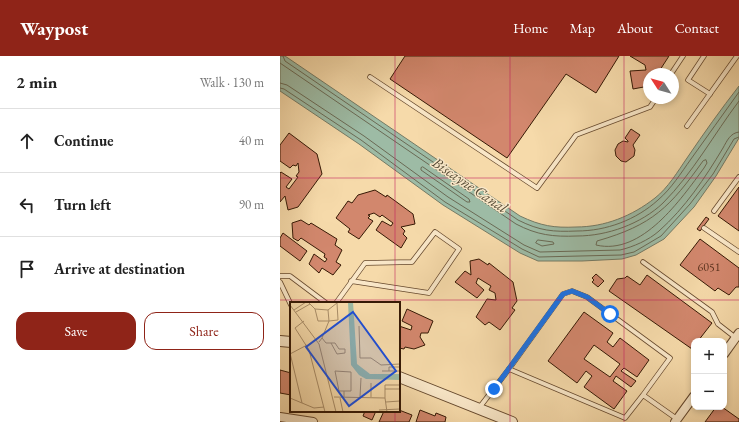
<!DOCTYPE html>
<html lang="en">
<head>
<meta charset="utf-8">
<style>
  body { margin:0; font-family:"EB Garamond",serif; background:#f2f2f2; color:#222 }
  .controls { position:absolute; right:12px; bottom:12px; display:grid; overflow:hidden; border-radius:8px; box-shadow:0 2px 6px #0003 }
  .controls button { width:36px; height:36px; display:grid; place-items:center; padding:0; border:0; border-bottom:1px solid #e0e0e0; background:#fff; color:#222; font:20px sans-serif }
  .compass { position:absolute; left:363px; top:12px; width:36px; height:36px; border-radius:50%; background:#fff; box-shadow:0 2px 6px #0003; rotate:306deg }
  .stop { position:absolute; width:12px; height:12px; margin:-9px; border:3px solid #1a73e8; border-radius:50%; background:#fff }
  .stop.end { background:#1a73e8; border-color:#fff; box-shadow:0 1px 4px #0008 }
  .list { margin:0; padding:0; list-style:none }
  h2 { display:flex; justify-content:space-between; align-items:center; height:52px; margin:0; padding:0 16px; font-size:17px }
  h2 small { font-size:13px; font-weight:400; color:#767676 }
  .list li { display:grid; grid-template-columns:26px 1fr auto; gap:12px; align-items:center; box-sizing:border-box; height:64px; padding:0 16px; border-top:1px solid #e0e0e0 }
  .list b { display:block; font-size:15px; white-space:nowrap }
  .list em { font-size:13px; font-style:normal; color:#767676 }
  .actions { display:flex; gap:8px; padding:12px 16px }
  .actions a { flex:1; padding:9px 0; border:1px solid #8f2418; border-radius:12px; text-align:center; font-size:14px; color:#8f2418 }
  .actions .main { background:#8f2418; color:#fff }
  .icon { flex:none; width:22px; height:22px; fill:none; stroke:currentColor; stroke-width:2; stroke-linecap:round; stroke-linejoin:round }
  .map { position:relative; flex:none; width:459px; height:366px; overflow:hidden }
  header { display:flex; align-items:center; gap:24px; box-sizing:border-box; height:56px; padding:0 20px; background:#8f2418; color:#fff }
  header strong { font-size:19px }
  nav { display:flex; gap:22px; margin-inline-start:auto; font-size:14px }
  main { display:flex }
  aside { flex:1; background:#fff }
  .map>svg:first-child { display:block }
  .water { fill:#9dbba5; stroke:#747a65 }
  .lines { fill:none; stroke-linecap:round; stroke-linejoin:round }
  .shore { stroke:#6a6a55; stroke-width:1 }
  .building { fill:#d2876d; stroke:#361905; fill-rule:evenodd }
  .service-casing { stroke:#66492e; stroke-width:5.5 }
  .minor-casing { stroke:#66492e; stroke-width:10 }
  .tertiary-casing { stroke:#66492e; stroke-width:12 }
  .service { stroke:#f9e7c8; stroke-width:4 }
  .minor { stroke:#f9e7c8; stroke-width:8 }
  .tertiary { stroke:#f9e7c8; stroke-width:10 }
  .route { stroke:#1a73e8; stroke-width:5 }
  .grid { fill:none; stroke:#c2185b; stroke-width:1; stroke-opacity:0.55 }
  .labels { text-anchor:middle; stroke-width:3; stroke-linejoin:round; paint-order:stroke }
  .number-label { font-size:12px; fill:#5d341f }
  .water-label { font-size:15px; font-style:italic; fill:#554a35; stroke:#f9e7c8 }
  .inset-road { fill:none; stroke:#a98d68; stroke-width:1 }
  .view { fill:#1d4ed8; fill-opacity:0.15; stroke:#1d4ed8; stroke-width:2 }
  .inset-edge { fill:none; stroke:#361905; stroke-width:2 }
</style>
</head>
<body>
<header>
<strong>Waypost</strong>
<nav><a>Home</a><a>Map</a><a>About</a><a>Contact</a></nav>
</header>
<main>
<aside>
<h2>2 min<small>Walk · 130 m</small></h2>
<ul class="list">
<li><svg class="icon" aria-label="ahead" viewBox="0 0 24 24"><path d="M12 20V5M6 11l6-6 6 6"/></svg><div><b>Continue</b></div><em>40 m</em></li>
<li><svg class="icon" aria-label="left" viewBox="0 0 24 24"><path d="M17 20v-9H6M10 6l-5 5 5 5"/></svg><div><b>Turn left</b></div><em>90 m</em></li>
<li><svg class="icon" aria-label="arrive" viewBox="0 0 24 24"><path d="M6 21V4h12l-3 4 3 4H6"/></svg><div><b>Arrive at destination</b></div></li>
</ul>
<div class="actions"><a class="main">Save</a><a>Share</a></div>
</aside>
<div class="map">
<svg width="459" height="366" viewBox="0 0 459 366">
  <rect width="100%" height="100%" fill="#f6daaa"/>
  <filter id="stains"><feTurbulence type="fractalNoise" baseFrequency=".005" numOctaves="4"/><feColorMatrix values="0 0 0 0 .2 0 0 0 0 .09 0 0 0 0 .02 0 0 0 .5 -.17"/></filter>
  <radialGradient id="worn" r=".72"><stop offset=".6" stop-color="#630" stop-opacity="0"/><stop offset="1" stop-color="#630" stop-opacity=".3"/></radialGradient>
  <path class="water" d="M 0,0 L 5,0 L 240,160 C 261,170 274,172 296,171 C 325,171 352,160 375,142 C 388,132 398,115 407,102 C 424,77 441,53 459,30 L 459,82 L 436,120 L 414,151 L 384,183 L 356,199 L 342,203 L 302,205 L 258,205 L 240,197 L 163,149 L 79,88 L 0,35 Z"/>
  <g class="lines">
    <g class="shore">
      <path d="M 3,0 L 5,5 L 238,164 C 260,175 273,176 297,175 C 326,175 356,164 378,144 C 391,133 401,117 411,103 C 427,81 443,58 459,36"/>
      <path d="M 0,7 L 236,168 C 257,179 273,181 297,180 C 327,180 361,168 383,147 C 413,117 434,78 459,45"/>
      <path d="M 0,27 L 7,29 L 84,80 L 168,141 L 244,189 L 260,196 L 340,194 C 353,191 369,184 379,175 C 405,152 425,122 443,92 C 447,85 450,77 459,76"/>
      <polyline points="0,32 4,33 81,84 165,146 242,193 259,201 341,199 354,196 381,180 410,148 433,118 454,83 459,81"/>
      <path d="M 426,104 L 427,107 L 424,112 C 401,143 362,200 316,189 L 317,185 C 373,169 390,151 423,105 Z"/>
      <polygon points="143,111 189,143 190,146 187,146 141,114 141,112"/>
      <polygon points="258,184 273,186 274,188 262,190 256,187"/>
    </g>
  </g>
  <g class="building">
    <polygon points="125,0 339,0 316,37 286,18 227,102 110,23"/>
    <polygon points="350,0 389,0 378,17 368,19 369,30 353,33 350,15 366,14 365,9"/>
    <polygon points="351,73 360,79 353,89 355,94 354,100 346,106 341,105 336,100 335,94 338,88 343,85 348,86 348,85 345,82"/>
    <polygon points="9,77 37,98 42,118 18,151 8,154 5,140 0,146 0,117 1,116 12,123 6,131 9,133 18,121 16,120 19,116 18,107 16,110 13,109 10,112 0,105 0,89"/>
    <polygon points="459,131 459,175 438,160"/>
    <polygon points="95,134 106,141 107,139 133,158 135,168 121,171 125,175 123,178 127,182 121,192 96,174 102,165 111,170 113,167 102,159 100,161 94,157 88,159 90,160 88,162 93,165 79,183 68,176 70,173 56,162 68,145 72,147 78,139"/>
    <polygon points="426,161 429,163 420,175 417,173"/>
    <polygon points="21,164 29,169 31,167 57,183 55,189 62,194 56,206 61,209 53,219 42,212 39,217 29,208 34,198 45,206 47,203 44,201 45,198 21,182 18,185 13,182 12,167"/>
    <polygon points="3,177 27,195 20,205 0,190 0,182"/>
    <polygon points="420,183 459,212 459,231 456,231 449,239 438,232 435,235 400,209"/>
    <polygon points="199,203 208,209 209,207 233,226 237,245 232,252 235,254 220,274 209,266 205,269 196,261 207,243 216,244 215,237 209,234 211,230 198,222 196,227 204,234 197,242 175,226 185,215 191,219 190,205"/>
    <polygon points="316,218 324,225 318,231 312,226 314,224 312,222"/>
    <polygon points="367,219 432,267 418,285 414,285 412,293 329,235 337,223 345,222 347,220 360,229"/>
    <polygon points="127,253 153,265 148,277 141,277 140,281 145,289 134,293 125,291 124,293 119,292 119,270 131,274 132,270 122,265"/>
    <path d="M 304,256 L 333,277 L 327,286 L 333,291 L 340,282 L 369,304 L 357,321 L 344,312 L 341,315 L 356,325 L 351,331 L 336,320 L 333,325 L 347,335 L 334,353 L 304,331 L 312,320 L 306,315 L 297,327 L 268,305 ZM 314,289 L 340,308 L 330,321 L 304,303 Z"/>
    <polygon points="0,314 11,317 11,339 0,337"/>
    <polygon points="436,351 442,351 459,363 459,366 425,366"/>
    <polygon points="119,354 132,359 129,366 99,366 104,355"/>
    <polygon points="140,354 155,360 156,357 166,361 165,366 136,366"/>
    <polygon points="85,355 96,355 92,364 83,360"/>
  </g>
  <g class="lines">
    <g class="service-casing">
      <g id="service">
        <polyline points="424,0 408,24 430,38"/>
        <polyline points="391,18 403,0"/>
        <polyline points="90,21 257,132 296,79 370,51 376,42"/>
        <polyline points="407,70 457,0"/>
        <polyline points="434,155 459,121"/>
        <polyline points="424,172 459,196"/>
        <polyline points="363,206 432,256 438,268 456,282"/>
        <polyline points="0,220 10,220 46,247"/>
        <polyline points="0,226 11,249"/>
        <polyline points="56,247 85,207 132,206 155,176 179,193 149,237 71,225"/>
        <polyline points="363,339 345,362 229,313 283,238 292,235 307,241 390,302 363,339 397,363"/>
        <polyline points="199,352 229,313"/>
      </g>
    </g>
    <g class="minor-casing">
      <g id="minor">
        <polyline points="444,298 459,277"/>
        <polyline points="0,361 33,366"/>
        <polyline points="395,366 414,340"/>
      </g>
    </g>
    <g class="tertiary-casing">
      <g id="tertiary">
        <polyline points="0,285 11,286"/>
        <polyline points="119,321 232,366"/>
      </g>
    </g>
    <use href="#service" class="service"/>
    <use href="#minor" class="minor"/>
    <use href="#tertiary" class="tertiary"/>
  </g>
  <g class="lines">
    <polyline class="route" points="214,333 283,238 292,235 307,241 330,258"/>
  </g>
  <path class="grid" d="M 115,0 L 115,247M 230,0 L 230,366M 344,0 L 344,366M 0,122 L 459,122M 0,244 L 459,244M 115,355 L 115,366"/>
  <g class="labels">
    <g class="number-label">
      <text x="429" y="215">6051</text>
    </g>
    <g class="water-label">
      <text transform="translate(190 129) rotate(34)" y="5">Biscayne Canal</text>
    </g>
  </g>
  <g transform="translate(10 246)">
    <rect width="110" height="110" fill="#f6daaa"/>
    <path d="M 58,0 L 63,0 L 67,62 L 80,72 L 110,72 L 110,78 L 76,77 L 69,73 L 61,63 Z" fill="#9dbba5"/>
    <path class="inset-road" d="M 18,0 L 25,7 L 28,19 L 39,19 L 38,8 L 25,7M 0,3 L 29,42 L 46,110M 4,8 L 16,0M 6,10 L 20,2M 14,19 L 5,26 L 19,48 L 35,110M 69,24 L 70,56 L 81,56 L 91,63 L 110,62M 32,36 L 39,19 L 48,18 L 47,1 L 38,8M 29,40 L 32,36 L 36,41 L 45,41 L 49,47 L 55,47 L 55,51 L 47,52 L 41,41M 0,51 L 12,101M 0,52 L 17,43M 92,69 L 110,69M 99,69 L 99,65 L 110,65M 81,81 L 81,95M 95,87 L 110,87M 54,89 L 49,89 L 45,69 L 61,70 L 61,89 L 54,89 L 54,95M 44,95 L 95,96 L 97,110M 70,95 L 71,76M 0,96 L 24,106 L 34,105M 50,96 L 53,110M 95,96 L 95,83 L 110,83 L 110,86M 96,100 L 110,99M 89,108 L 110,107"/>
    <path class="view" d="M 63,10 L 106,69 L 59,104 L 16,45 Z"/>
    <rect width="110" height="110" class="inset-edge"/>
  </g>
  <rect width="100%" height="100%" filter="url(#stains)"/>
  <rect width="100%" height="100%" fill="url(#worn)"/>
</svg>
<div class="controls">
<button>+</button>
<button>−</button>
</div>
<svg class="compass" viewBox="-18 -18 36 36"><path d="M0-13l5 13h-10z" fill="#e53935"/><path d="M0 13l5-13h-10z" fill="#767676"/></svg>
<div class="stop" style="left:330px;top:258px"></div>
<div class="stop end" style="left:214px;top:333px"></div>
</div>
</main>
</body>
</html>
